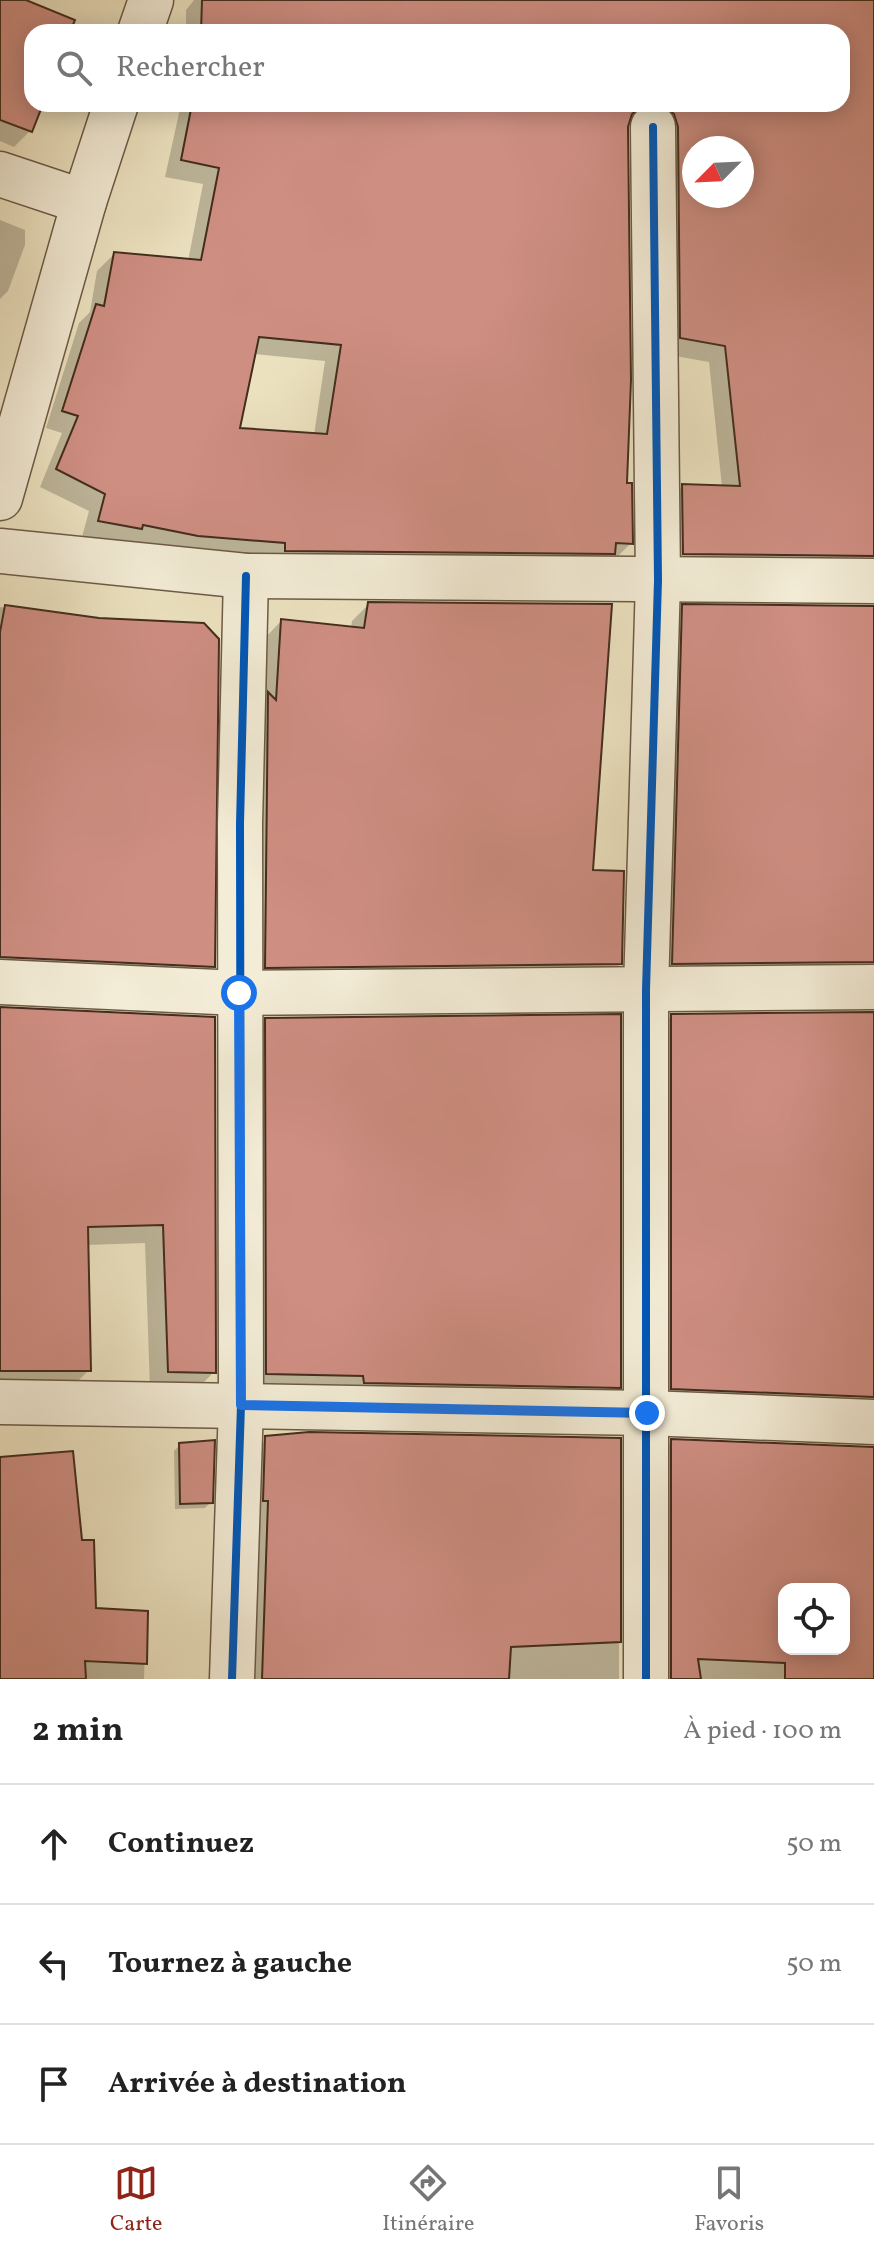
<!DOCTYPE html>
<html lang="fr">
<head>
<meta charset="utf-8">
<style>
  body { margin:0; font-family:Vollkorn,serif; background:#f6f6f6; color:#222 }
  .controls { position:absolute; right:24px; bottom:24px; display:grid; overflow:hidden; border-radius:16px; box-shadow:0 4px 20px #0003 }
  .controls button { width:72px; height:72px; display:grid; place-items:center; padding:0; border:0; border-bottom:2px solid #e0e0e0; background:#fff; color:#222; font:40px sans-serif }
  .compass { position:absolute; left:682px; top:136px; width:72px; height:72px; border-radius:50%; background:#fff; box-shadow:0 4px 20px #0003; rotate:246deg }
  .stop { position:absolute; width:24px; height:24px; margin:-18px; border:6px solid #1a73e8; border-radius:50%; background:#fff }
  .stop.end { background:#1a73e8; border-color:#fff; box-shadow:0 2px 8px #0008 }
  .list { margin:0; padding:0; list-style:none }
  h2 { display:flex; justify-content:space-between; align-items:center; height:104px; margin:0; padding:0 32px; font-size:34px }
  h2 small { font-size:26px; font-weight:400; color:#767676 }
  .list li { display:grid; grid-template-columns:52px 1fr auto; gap:24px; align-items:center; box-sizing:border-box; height:120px; padding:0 32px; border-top:2px solid #e0e0e0 }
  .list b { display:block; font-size:30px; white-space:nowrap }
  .list em { font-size:26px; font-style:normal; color:#767676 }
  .icon { flex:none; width:44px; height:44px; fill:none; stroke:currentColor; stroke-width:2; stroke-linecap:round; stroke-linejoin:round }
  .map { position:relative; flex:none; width:874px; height:1679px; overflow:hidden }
  .search { position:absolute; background:#fff; box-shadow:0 4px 20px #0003; left:24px; right:24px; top:24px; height:88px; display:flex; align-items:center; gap:20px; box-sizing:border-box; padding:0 28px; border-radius:24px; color:#767676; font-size:30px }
  .sheet { height:464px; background:#fff }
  nav { display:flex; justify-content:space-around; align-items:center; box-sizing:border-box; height:112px; border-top:2px solid #e0e0e0; background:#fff; font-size:22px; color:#767676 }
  nav a { display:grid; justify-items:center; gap:4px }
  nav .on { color:#8f2418 }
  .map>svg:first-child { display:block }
  .shadow { fill:#0003; fill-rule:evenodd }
  .building { fill:#ce8e82; stroke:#432d1d; stroke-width:2; fill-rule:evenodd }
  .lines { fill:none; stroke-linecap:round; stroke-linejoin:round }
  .street-casing { stroke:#6d5a46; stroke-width:47 }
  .street { stroke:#f3ecd6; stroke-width:44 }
  .cycleway-casing { stroke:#f3ecd6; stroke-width:13 }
  .cycleway { stroke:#0057b8; stroke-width:8 }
  .route { stroke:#1a73e8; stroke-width:10 }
</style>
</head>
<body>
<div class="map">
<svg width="874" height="1679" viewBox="0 0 874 1679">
  <rect width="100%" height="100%" fill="#ece2c0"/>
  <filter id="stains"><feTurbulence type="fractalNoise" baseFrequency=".0025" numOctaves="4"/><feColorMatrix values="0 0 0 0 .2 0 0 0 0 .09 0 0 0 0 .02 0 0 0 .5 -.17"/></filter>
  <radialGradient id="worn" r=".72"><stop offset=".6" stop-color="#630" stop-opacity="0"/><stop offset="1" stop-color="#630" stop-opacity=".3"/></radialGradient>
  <g class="shadow">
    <polygon points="0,0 21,0 68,32 32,32 32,104 40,104 30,131 14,147 0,141"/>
    <path d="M 194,0 L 874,0 L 874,580 L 666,571 L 666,503 L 683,486 L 722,487 L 709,362 L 664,354 L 635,118 L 628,120 L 625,485 L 631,543 L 614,560 L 596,570 L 180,553 L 127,542 L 123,545 L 82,537 L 89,511 L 40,487 L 62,433 L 46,428 L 79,323 L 90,312 L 97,271 L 114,254 L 188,261 L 203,184 L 165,177 L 181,104 L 842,104 L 842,32 L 186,32 L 186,10 ZM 694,148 L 742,148 L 742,196 L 694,196 ZM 253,354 L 325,361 L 314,435 L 237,429 Z"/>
    <polygon points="0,220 25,230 25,245 8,291 0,299"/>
    <polygon points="369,604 591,872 620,964 602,981 249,984 264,639 281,621 351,628 352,621"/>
    <polygon points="683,606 874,608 874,987 656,980 666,624"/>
    <polygon points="0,607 99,620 213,966 196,984 0,975"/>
    <polygon points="0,1008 213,1019 214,1372 195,1391 150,1390 145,1243 87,1245 89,1370 70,1389 0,1390"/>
    <polygon points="874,1014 874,1421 655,1405 655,1033 672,1016"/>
    <polygon points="266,1020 619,1387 600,1406 247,1393 247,1039"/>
    <polygon points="268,1438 619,1440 619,1679 245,1679 251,1455"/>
    <path d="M 672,1441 L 874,1449 L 874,1679 L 655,1679 L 655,1458 ZM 784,1589 L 844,1589 L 844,1649 L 784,1649 Z"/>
    <polygon points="180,1445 211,1502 205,1508 175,1509 174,1451"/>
    <polygon points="0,1459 80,1542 94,1610 146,1612 144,1679 0,1679"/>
  </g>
  <g class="building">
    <polygon points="0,0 26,0 75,20 70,32 32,32 32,104 43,104 32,132 0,120"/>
    <path d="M 202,0 L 874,0 L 874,556 L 683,554 L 682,484 L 740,486 L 725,346 L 680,338 L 678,127 L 674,114 L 661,104 L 842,104 L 842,32 L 201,32 ZM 694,148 L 742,148 L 742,196 L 694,196 Z"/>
    <path d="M 192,104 L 645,104 L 632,114 L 628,127 L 631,380 L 627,483 L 632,483 L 633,544 L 616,543 L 615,554 L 285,551 L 285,543 L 198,536 L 143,525 L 142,529 L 98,521 L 105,494 L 56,469 L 78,416 L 62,411 L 96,304 L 104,306 L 114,252 L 201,260 L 219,168 L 181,160 ZM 259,337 L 341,345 L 327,434 L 240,428 Z"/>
    <polygon points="368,602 612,604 593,870 624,871 622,964 265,968 268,692 276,700 281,619 364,628"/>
    <polygon points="682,604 874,606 874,962 672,964"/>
    <polygon points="5,605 99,618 204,623 219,639 215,967 0,957 0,632"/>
    <polygon points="0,1007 215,1017 216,1373 168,1372 163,1225 88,1227 91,1371 0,1371"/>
    <polygon points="874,1012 874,1397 671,1389 671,1014"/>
    <polygon points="621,1014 621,1388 364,1383 363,1376 266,1374 265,1018"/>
    <polygon points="309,1432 621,1438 621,1642 511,1647 509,1679 262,1679 268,1501 263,1501 265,1436"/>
    <path d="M 671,1439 L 874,1447 L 874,1679 L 785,1679 L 785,1663 L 698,1659 L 701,1679 L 671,1679 ZM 784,1589 L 844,1589 L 844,1649 L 784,1649 Z"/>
    <polygon points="215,1440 213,1503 180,1504 179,1443"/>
    <polygon points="73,1451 82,1540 94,1540 96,1608 148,1611 147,1664 85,1661 86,1679 0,1679 0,1457"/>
  </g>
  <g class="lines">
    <g class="street-casing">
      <g id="street">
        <polyline points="140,32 151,0"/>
        <polyline points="0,174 84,202"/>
        <polyline points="0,498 84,202 116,104"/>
        <polyline points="0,551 246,576 874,581"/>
        <polyline points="0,982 239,993 874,987"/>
        <polyline points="0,1402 647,1413 874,1422"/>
        <polyline points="232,1679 241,1405 240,824 246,576"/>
        <polyline points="646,1679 646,990 658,580 653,127"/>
      </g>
    </g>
    <use href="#street" class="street"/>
    <g class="cycleway-casing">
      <g id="cycleway">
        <polyline points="232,1679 241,1405 240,824 246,576"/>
        <polyline points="646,1679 646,990 658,580 653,127"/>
      </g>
    </g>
    <use href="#cycleway" class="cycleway"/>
  </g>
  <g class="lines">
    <polyline class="route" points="239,993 241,1405 647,1413"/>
  </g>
  <rect width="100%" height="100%" filter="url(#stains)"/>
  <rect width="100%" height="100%" fill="url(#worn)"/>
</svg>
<div class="controls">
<button><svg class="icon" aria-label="locate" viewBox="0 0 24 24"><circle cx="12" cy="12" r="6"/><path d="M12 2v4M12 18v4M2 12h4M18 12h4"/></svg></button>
</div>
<svg class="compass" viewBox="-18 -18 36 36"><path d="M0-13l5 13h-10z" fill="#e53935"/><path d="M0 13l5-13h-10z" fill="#767676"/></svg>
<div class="stop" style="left:239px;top:993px"></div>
<div class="stop end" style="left:647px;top:1413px"></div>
<div class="search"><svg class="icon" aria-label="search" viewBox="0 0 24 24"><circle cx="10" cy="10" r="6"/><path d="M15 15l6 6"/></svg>Rechercher</div>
</div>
<section class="sheet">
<h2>2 min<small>À pied · 100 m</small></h2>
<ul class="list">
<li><svg class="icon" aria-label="ahead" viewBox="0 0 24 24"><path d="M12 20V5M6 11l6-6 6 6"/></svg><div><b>Continuez</b></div><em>50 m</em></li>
<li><svg class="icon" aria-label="left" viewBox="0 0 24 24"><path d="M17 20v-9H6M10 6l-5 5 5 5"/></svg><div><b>Tournez à gauche</b></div><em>50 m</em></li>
<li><svg class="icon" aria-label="arrive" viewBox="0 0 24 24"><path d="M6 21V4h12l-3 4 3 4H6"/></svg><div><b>Arrivée à destination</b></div></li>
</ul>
</section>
<nav>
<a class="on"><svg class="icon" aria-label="map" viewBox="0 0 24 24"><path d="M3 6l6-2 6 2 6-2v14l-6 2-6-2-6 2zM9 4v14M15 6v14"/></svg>Carte</a>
<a><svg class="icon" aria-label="directions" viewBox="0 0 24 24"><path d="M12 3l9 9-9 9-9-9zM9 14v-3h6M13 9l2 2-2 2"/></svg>Itinéraire</a>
<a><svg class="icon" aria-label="saved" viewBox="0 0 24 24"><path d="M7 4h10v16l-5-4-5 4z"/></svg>Favoris</a>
</nav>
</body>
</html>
